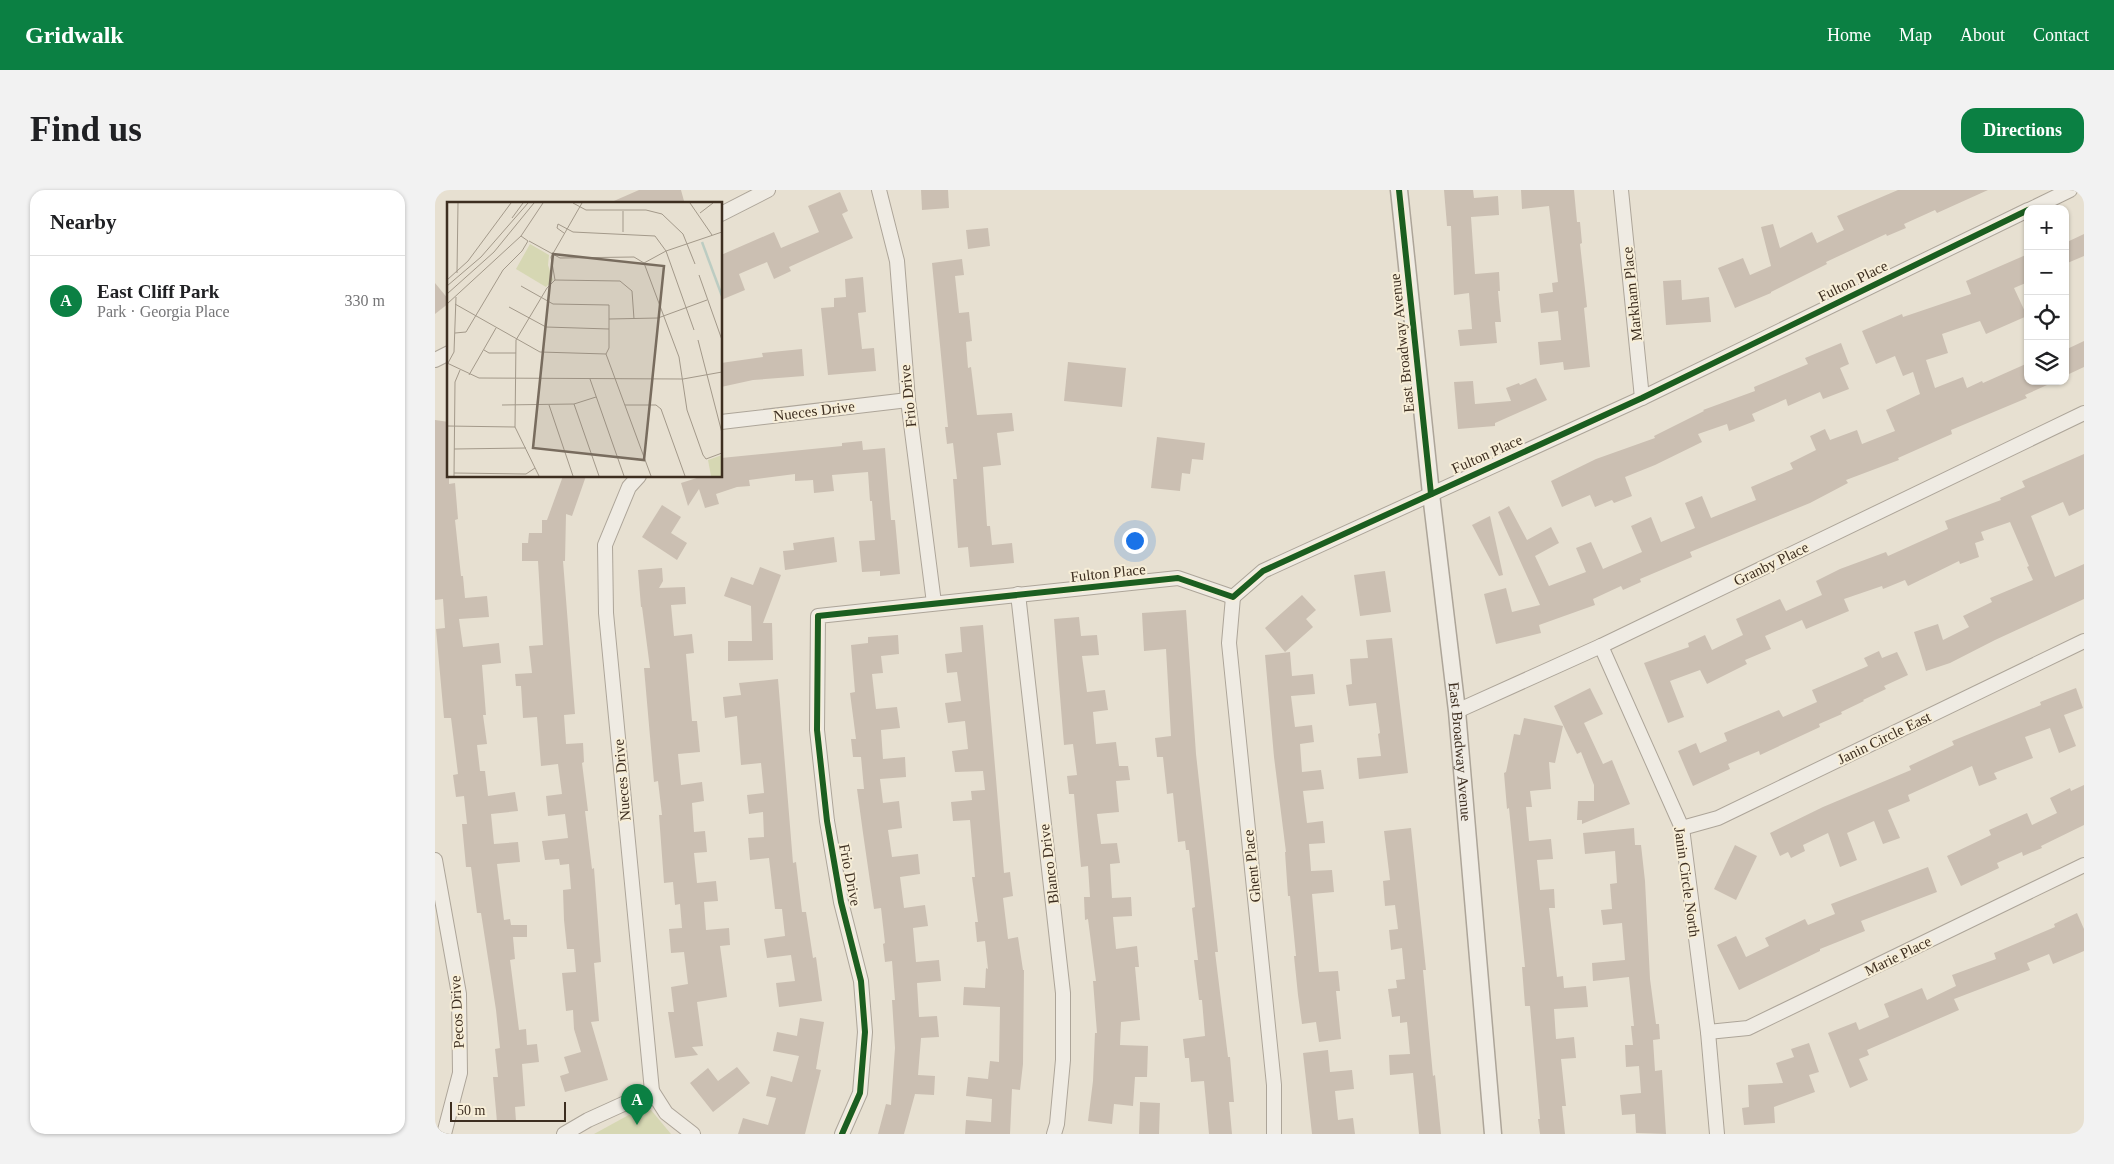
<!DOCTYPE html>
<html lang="en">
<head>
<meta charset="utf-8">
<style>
  body { margin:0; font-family:"Times New Roman",serif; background:#f2f2f2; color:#202124 }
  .controls { position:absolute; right:15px; top:15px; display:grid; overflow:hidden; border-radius:10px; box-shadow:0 1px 4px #0004 }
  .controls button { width:45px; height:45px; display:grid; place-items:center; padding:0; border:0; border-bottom:1px solid #e0e0e0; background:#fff; color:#202124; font:25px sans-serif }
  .scale { position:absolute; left:15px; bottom:12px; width:116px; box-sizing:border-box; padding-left:5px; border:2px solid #3d2e20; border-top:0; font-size:14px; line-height:18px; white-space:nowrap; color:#3d2e20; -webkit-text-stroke:4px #f7eed8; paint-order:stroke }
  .you { position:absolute; left:699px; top:350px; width:18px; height:18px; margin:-12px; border:4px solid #fff; border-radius:50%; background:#1a73e8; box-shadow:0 0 0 8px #1a73e833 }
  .badge { display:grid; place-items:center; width:32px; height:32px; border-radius:50%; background:#0b8043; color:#fff; font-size:16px; font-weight:700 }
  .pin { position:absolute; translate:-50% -41px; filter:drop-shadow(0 1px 2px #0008) }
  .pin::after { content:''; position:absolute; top:26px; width:18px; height:15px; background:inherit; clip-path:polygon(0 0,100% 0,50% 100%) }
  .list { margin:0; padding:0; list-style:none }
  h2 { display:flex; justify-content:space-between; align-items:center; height:65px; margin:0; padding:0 20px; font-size:21px }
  h2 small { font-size:16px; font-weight:400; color:#757577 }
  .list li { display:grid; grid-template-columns:32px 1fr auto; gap:15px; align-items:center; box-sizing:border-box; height:90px; padding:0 20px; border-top:1px solid #e0e0e0 }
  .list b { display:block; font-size:19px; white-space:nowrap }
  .list p { margin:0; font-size:16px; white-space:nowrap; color:#757577 }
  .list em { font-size:16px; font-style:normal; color:#757577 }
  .icon { flex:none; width:28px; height:28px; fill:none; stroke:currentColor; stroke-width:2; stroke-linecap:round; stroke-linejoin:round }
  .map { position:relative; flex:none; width:1649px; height:944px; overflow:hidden; border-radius:15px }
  header { display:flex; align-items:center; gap:30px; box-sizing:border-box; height:70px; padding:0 25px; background:#0b8043; color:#fff }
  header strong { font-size:24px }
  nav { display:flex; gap:28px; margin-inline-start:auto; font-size:18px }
  .intro { display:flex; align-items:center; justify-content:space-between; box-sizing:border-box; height:120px; padding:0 30px }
  h1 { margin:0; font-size:35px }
  .button { padding:12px 22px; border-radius:15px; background:#0b8043; color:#fff; font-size:18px; font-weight:700 }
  main { display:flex; gap:30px; padding:0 30px }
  aside { flex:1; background:#fff; border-radius:15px; box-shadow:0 1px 4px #0004 }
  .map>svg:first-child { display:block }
  .green { fill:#d6d7b3 }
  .building { fill:#cbbfb2 }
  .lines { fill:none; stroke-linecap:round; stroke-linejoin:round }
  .minor-casing { stroke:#ada599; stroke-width:16 }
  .tertiary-casing { stroke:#ada599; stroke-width:19 }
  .minor { stroke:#efebe3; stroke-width:14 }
  .tertiary { stroke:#efebe3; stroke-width:16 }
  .cycleway-casing { stroke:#f7eed8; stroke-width:9 }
  .cycleway { stroke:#1b5e20; stroke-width:6 }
  .labels { text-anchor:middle; stroke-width:4; stroke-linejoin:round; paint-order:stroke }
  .street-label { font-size:15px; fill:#3d2e20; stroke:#f7eed8 }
  .inset-river { fill:none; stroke:#bcccc2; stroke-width:2.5 }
  .inset-road { fill:none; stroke:#a3998a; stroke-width:1 }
  .view { fill:#786c5e; fill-opacity:0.15; stroke:#786c5e; stroke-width:2.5 }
  .inset-edge { fill:none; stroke:#3d2e20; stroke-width:2.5 }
</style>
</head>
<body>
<header>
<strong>Gridwalk</strong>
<nav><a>Home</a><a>Map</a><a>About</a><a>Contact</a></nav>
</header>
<div class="intro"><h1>Find us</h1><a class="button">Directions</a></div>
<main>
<aside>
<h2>Nearby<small></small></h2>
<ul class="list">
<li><span class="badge">A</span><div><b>East Cliff Park</b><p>Park · Georgia Place</p></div><em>330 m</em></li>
</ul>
</aside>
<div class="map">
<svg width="1649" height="944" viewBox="0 0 1649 944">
  <rect width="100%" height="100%" fill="#e7e0d1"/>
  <polygon class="green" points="216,920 236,944 159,944 201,921"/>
  <g class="building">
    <polygon points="204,0 246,0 249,11 241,14 172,14"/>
    <polygon points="486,0 513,0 514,18 487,20"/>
    <polygon points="1009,0 1038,0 1039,8 1063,6 1064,25 1036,27 1040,84 1064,82 1065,101 1063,101 1066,132 1060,132 1062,153 1025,156 1023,140 1037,139 1034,103 1019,105 1016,36 1012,36"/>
    <polygon points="1086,0 1139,0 1142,32 1145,32 1147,53 1145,54 1152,117 1149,118 1155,177 1129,180 1128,172 1105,175 1103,152 1126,150 1123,121 1106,123 1104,104 1118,102 1117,93 1123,92 1114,16 1087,19"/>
    <polygon points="1463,0 1553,0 1502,23 1500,20 1469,34 1471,38 1452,46 1451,44 1391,72 1392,74 1336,102 1336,103 1300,118 1283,78 1308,68 1315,85 1336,76 1326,37 1338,34 1345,58 1377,42 1382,53 1409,40 1402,26"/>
    <polygon points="405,2 413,21 407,24 418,48 354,77 356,81 339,89 332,72 304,84 310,100 286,110 286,65 339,42 346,58 384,42 373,16"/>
    <polygon points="553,38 555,56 533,59 531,40"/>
    <polygon points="1649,44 1649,66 1630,74 1630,53"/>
    <polygon points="1593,64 1593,92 1579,98 1592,126 1551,144 1545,131 1507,144 1513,163 1491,170 1500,198 1528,187 1532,198 1547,191 1548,193 1593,173 1593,191 1621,191 1590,205 1592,208 1516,240 1517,244 1463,268 1464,270 1411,290 1413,293 1375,313 1255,362 1257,367 1205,389 1206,392 1188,400 1186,396 1158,409 1160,415 1104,435 1106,443 1061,454 1049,404 1071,398 1077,422 1105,415 1063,322 1074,316 1092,350 1116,337 1124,353 1100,366 1114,396 1151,382 1141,358 1156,352 1168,379 1207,362 1196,336 1216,327 1226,352 1260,338 1250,313 1267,306 1276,328 1321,310 1316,297 1358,279 1355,273 1381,260 1375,246 1390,239 1395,250 1422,240 1427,254 1460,241 1451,220 1485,204 1478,182 1468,186 1460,166 1441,174 1427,141 1467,124 1468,127 1536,104 1531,91"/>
    <polygon points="527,69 529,85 520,86 524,123 534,122 537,151 531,152 533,178 536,177 542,225 577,223 579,241 562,243 566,275 548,277 552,336 555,336 557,355 577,353 579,373 535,377 533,357 523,358 518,289 522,289 518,253 512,254 510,237 513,237 497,73"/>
    <polygon points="428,87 431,122 423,123 427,159 439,158 441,181 393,185 386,118 399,117 399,108 411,107 410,89"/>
    <polygon points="1246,90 1247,110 1274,107 1276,132 1231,135 1228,91"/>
    <polygon points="0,93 14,110 14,113 0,124"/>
    <polygon points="1649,151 1649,177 1634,184 1630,176 1630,160"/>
    <polygon points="1406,153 1414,174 1405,178 1414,199 1388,209 1385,202 1353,216 1351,209 1317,224 1320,231 1294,241 1292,234 1263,244 1267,252 1220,275 1190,287 1197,306 1179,313 1177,310 1160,317 1155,305 1127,317 1116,291 1161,269 1220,248 1219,246 1269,221 1268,220 1320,201 1319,197 1373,174 1370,168"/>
    <polygon points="367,159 369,186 318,190 286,197 286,173 328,167 327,163"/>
    <polygon points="633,172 691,178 687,217 629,211"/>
    <polygon points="1101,188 1112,210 1060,233 1060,236 1023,239 1019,192 1038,191 1040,214 1076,211 1071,198 1084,193 1085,195"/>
    <polygon points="0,230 14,232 14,294 20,293 23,329 20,330 26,386 28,386 30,408 52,406 54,427 24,429 28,457 64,453 66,473 47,475 51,525 48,525 52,554 42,555 45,581 50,581 53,606 80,602 83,621 56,624 59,654 83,652 85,672 62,674 69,730 75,729 76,735 92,735 92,747 78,747 80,769 75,770 84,840 91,839 92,855 102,854 104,872 87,874 90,916 80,917 81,931 62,932 58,887 63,887 60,859 65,858 61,820 46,723 42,723 36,677 31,677 27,634 32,634 29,606 21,607 18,585 23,584 16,528 9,528 1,439 10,438 8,409 0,410"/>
    <polygon points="722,247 770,253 768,270 757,269 755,284 747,283 745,301 716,298"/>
    <polygon points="427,251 428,260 450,258 456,330 460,330 465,384 445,386 445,381 427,382 424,351 440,350 437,311 435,311 433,282 397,285 399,301 379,303 378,290 360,291 360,284 314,290 315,296 302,297 281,304 284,314 270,318 264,299 253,316 246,293 268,286 286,286 286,268 407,256 407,253"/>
    <polygon points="1649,264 1649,319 1634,326 1628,312 1596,326 1620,387 1649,374 1649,409 1560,450 1515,473 1491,481 1479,442 1503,434 1508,450 1534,437 1528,426 1557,412 1555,408 1598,390 1592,377 1594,376 1575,332 1546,342 1549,350 1540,353 1544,367 1525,374 1524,371 1473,396 1470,390 1448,399 1447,396 1409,409 1414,421 1371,439 1367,430 1330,446 1336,459 1310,470 1312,474 1272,494 1265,480 1235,491 1249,527 1233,533 1209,473 1254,457 1253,453 1270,445 1277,460 1308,445 1301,429 1345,409 1351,421 1387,405 1381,391 1405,379 1451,362 1453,366 1513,339 1510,331 1566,310 1565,308 1590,297 1587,291"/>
    <polygon points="128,286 151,286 137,326 131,324 130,371 128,371 140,524 129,525 131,554 148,553 149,572 147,573 153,621 150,621 157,679 159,678 166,772 159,773 164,831 156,832 173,890 130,902 125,886 134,883 129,867 146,862 139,839 138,820 131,821 127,783 141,782 139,759 132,759 129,730 128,700 136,699 134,674 125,675 124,669 110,670 107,651 133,648 130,624 113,626 111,606 127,604 123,574 106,576 102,527 88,528 86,496 81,496 80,484 97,483 94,456 108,455 103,371 87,371 87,353 93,353 94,343 107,343 107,330 112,330"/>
    <polygon points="227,315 246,327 236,343 252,353 242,370 207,347"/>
    <polygon points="1055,326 1068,385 1064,386 1037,335"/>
    <polygon points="399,347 402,372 350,380 348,361 359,360 358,353"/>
    <polygon points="325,377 346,385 328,433 337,433 338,470 293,471 293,451 317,451 316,416 289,406 296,387 318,395"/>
    <polygon points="227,378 228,391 224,398 250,397 251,414 236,415 239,446 257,444 259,463 251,464 257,531 262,531 265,562 243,564 246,595 267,592 269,611 257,613 259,642 270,641 272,662 259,663 262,693 281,691 283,711 269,712 271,740 294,738 295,755 285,756 292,807 262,812 268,856 257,857 263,865 240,868 233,822 239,822 236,797 253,794 249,762 236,763 234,739 247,738 245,714 240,715 238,692 229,693 224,625 227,625 223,591 219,592 209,478 215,478 207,417 206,417 203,380"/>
    <polygon points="950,381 956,422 925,426 919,385"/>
    <polygon points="867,405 881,420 871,429 878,437 850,462 830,438"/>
    <polygon points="751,420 761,564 783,762 780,762 793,867 795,867 799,912 794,912 797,944 774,944 769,891 756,892 754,868 750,868 748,849 770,846 767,810 764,810 759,770 763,770 757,718 760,717 754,660 751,660 750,651 743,652 738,603 732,604 728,567 722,567 720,548 736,546 731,459 709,461 707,423"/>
    <polygon points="644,427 646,446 662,445 664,465 647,466 652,502 670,500 673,520 658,522 661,554 681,552 684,576 693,576 695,590 681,591 684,622 662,624 666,654 682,653 685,673 675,674 677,708 696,707 697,726 678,727 681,759 702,756 704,777 700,777 705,830 686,832 685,855 713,856 712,887 700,887 698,916 679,914 677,934 653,931 658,891 660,843 662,843 658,791 661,791 653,729 650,730 649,707 655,707 653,676 646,677 639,604 634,604 632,586 642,585 638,554 629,555 623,482 619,429"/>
    <polygon points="548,435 569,683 575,682 578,706 568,708 573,749 583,747 588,780 589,780 588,874 585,900 577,899 575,944 530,944 531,930 556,932 557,909 531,906 533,887 553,889 555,871 564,872 565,817 528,815 529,797 550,798 551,778 553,779 550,751 542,752 540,732 543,732 537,687 540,687 535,630 518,631 516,612 537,610 536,601 550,600 548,581 520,582 517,561 533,559 530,531 513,533 510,513 526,511 522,482 512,483 510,464 527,462 525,437"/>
    <polygon points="463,445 464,464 446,466 448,483 437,484 441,519 462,517 465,538 446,540 448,569 470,567 471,587 445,589 448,613 464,611 467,638 453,640 457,667 483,664 485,684 465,687 469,718 490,715 493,736 478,738 481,772 504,770 506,791 482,793 484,827 502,826 504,847 486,848 483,885 500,886 499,905 480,904 469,944 443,944 451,914 456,915 460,858 457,810 460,810 457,771 450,772 448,754 450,753 446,718 439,719 428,643 422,599 429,599 426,567 418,567 416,549 421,549 415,503 420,502 416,455 433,453 433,447"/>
    <polygon points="957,448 973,583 924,589 922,568 946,566 943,544 945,543 941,513 914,516 911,495 917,494 915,469 933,468 931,450"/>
    <polygon points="1444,461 1447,468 1462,462 1473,485 1449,496 1451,499 1428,510 1429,511 1406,522 1407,524 1384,534 1385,537 1325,565 1324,561 1293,574 1295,579 1258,596 1243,561 1261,553 1265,563 1292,551 1289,543 1344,520 1348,527 1382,512 1377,500 1433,476 1429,468"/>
    <polygon points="855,462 857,486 878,484 880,504 856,506 860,537 877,535 879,552 865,554 867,582 886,580 889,599 868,601 872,633 888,631 890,653 874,654 876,681 897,680 899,702 877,704 884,782 903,781 905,801 901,801 906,849 884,852 881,832 867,834 863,805 859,766 861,766 855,706 853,706 850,662 851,662 839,567 830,465"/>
    <polygon points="343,489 358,673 361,672 367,722 371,722 378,768 381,767 387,811 344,817 341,793 360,791 356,765 332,768 329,749 350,746 347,719 340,719 334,668 315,670 313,648 329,647 328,622 314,624 312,605 329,603 326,573 306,575 302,526 290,528 288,507 306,505 304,493"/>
    <polygon points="1155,498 1168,524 1149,533 1168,574 1177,570 1195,614 1147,634 1147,630 1142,630 1143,611 1159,611 1159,595 1146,562 1142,564 1119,516"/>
    <polygon points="1641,498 1648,518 1629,525 1641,556 1624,563 1615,538 1590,547 1598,568 1559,583 1562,589 1544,596 1537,576 1473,605 1475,611 1453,620 1465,648 1448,654 1439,631 1412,643 1422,670 1405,677 1393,643 1368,655 1370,661 1356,668 1353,662 1345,666 1335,643 1388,617 1476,580 1474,576 1519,555 1517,551 1606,515 1605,512"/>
    <polygon points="1089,528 1128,536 1120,573 1114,572 1116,599 1095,601 1097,617 1091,617 1094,651 1116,649 1118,669 1102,670 1105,700 1119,699 1120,718 1114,718 1122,787 1128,786 1129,798 1151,796 1153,817 1119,819 1121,849 1139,847 1141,868 1126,869 1131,916 1127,916 1130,944 1105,944 1103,929 1105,929 1095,816 1090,816 1087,777 1090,777 1074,618 1072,619 1069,583 1071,582 1079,544 1085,545"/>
    <polygon points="1649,595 1649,635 1606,656 1607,658 1588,666 1587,662 1562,673 1564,678 1526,696 1512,666 1556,645 1554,640 1592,623 1597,635 1622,623 1615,608 1635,598 1636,601"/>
    <polygon points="976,638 991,780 988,780 998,886 1000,885 1006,944 984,944 978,883 955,885 954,865 975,864 972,832 965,833 965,826 957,827 953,799 962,798 961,790 970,789 967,758 956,760 954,740 963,739 960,715 950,716 948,691 955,690 949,641"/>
    <polygon points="1199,638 1200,655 1206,655 1210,691 1215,789 1221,834 1224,834 1225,849 1218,850 1220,881 1227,880 1231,944 1201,943 1200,924 1187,925 1185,905 1206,903 1204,876 1191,877 1190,855 1198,855 1196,836 1199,836 1194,787 1158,791 1157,773 1190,770 1187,733 1168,735 1166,720 1177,719 1175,694 1182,693 1180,661 1150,664 1148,643"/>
    <polygon points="1300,655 1322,666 1301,710 1279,699"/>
    <polygon points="1493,677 1502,702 1426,731 1430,741 1385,759 1385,761 1304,800 1282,755 1301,746 1311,767 1334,756 1330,748 1370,729 1373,735 1400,724 1396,714"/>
    <polygon points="1642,723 1649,739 1649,761 1618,774 1614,764 1592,773 1595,780 1519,809 1524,820 1432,860 1434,865 1424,869 1433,890 1415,898 1393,843 1421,832 1424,840 1454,827 1449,814 1487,798 1492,810 1521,796 1517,785 1561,769 1559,763 1620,737 1619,734"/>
    <polygon points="365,828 389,832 381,879 386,880 370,944 303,944 308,928 333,935 341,908 331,906 336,886 357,892 364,866 338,861 342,842 362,846"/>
    <polygon points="1374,853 1384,882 1374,885 1380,902 1339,917 1340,933 1309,935 1307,918 1314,917 1313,895 1348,893 1341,873 1359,867 1356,859"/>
    <polygon points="893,860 895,882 917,880 919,899 900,901 903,930 918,928 920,944 877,944 868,863"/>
    <polygon points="302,877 315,893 278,922 255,893 273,878 283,891"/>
    <polygon points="705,912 725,913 724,944 704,944"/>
  </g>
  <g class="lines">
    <g class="minor-casing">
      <g id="minor">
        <polyline points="444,0 462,71 473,210 499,413"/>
        <polyline points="1186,0 1207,208"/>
        <polyline points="1596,19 1635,0"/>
        <polyline points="286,24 333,0"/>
        <polyline points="0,170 14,163"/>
        <polyline points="286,232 473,210"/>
        <polyline points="204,286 194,297 170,355 171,423 217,901"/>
        <polyline points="583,404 628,803 628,870 622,934 619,944"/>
        <polyline points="798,407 794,453 839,895 839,944"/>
        <polyline points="1166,456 1247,638 1273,842 1282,944"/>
        <polyline points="1022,521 1166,456 1649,223"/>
        <polyline points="1247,638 1283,628 1649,451"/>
        <polyline points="0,670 24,804 25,883 9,944"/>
        <polyline points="1273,842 1313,838 1649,675"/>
        <polyline points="129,944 153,930 217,901 231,923 258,944"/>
        <polyline points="407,944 425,903 430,842 426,791 406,712 392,631 382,540 383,426 743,388 798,407 828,381 1207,208 1593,20"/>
      </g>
    </g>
    <g class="tertiary-casing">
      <g id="tertiary">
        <path id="s1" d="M 964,0 L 996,304 L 1022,521 L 1058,944"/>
      </g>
    </g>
    <use href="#minor" class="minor"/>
    <use href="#tertiary" class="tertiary"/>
    <g class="cycleway-casing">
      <g id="cycleway">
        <polyline points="964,0 996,304"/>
        <polyline points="407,944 425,903 430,842 426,791 406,712 392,631 382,540 383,426 743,388 798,407 828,381 1207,208 1593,20"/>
      </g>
    </g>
    <use href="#cycleway" class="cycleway"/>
  </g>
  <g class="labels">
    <g class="street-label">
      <text transform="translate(1418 91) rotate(-26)" y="5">Fulton Place</text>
      <text transform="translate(1197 104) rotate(-96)" y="5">Markham Place</text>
      <text transform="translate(967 153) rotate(-96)" y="5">East Broadway Avenue</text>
      <text transform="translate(473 206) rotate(-96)" y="5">Frio Drive</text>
      <text transform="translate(379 221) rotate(-7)" y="5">Nueces Drive</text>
      <text transform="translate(1052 264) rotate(-24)" y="5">Fulton Place</text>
      <text transform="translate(1336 374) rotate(-26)" y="5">Granby Place</text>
      <text transform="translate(673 383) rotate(-6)" y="5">Fulton Place</text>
      <text transform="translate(1449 548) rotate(-26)" y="5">Janin Circle East</text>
      <text dy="5" stroke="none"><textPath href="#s1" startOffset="565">East Broadway Avenue</textPath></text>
      <text transform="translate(187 590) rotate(-95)" y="5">Nueces Drive</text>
      <text transform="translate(614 674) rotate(-97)" y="5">Blanco Drive</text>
      <text transform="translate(817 676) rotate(-96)" y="5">Ghent Place</text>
      <text transform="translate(415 685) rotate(79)" y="5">Frio Drive</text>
      <text transform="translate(1252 692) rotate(82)" y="5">Janin Circle North</text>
      <text transform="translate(1463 766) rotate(-26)" y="5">Marie Place</text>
      <text transform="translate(22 822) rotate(-93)" y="5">Pecos Drive</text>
    </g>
  </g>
  <g transform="translate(12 12)">
    <rect width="275" height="275" fill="#e7e0d1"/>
    <path d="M 83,42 L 102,53 L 101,63 L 106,78 L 99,85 L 69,67 ZM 275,253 L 275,274 L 264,274 L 261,258 Z" fill="#d6d7b3"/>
    <path class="inset-river" d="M 255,40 L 275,94"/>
    <path class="inset-road" d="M 126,1 L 139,8 L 199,8 L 215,12 L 236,32 L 248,62M 243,1 L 265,33M 176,9 L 176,30M 253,11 L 266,1M 65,16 L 76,1M 117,31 L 110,26 L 111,22 L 126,30 L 208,34 L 219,49 L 247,128M 82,39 L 113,56 L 187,55 L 197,61M 197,61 L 232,155 L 240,208 L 256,253 L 259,257 L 275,251M 197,61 L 219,49 L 275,30M 10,71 L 11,1M 252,73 L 275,138M 0,78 L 21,59 L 64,1M 108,78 L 173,79 L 185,89 L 187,117M 0,84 L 34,55 L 81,1M 74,84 L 106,102 L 162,103 L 162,146 L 159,152 L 204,274M 0,92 L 47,50 L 87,1M 0,102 L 74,34 L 96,1M 8,102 L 93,150 L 159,152M 62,105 L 99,125 L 162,127M 162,117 L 211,116 L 260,98M 8,131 L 19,130 L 56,68 L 75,49 L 81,39 L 74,34M 251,138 L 275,231M 37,148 L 42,151 L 69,151M 0,161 L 32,176 L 236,177 L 275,170M 1,161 L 7,150 L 9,95M 22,173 L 49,126M 143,177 L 177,274M 127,202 L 152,274M 55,203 L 127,202 L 149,195M 102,203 L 126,274M 178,203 L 209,203 L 214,207 L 238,274M 0,224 L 68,225M 7,247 L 79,246M 7,271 L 79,272 L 88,266M 7,274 L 8,180 L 13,168M 92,274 L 68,225 L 69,138 L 100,86 L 108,78 L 104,55 L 135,1"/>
    <path class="view" d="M 106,52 L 217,64 L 197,258 L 86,246 Z"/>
    <rect width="275" height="275" class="inset-edge"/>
  </g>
</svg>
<div class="controls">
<button>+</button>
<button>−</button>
<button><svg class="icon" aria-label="locate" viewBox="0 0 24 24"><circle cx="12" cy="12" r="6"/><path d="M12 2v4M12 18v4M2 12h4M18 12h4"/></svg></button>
<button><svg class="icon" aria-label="layers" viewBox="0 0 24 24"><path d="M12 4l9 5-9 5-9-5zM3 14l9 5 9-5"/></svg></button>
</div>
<div class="scale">50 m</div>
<div class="you"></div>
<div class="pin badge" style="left:202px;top:935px">A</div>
</div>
</main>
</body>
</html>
